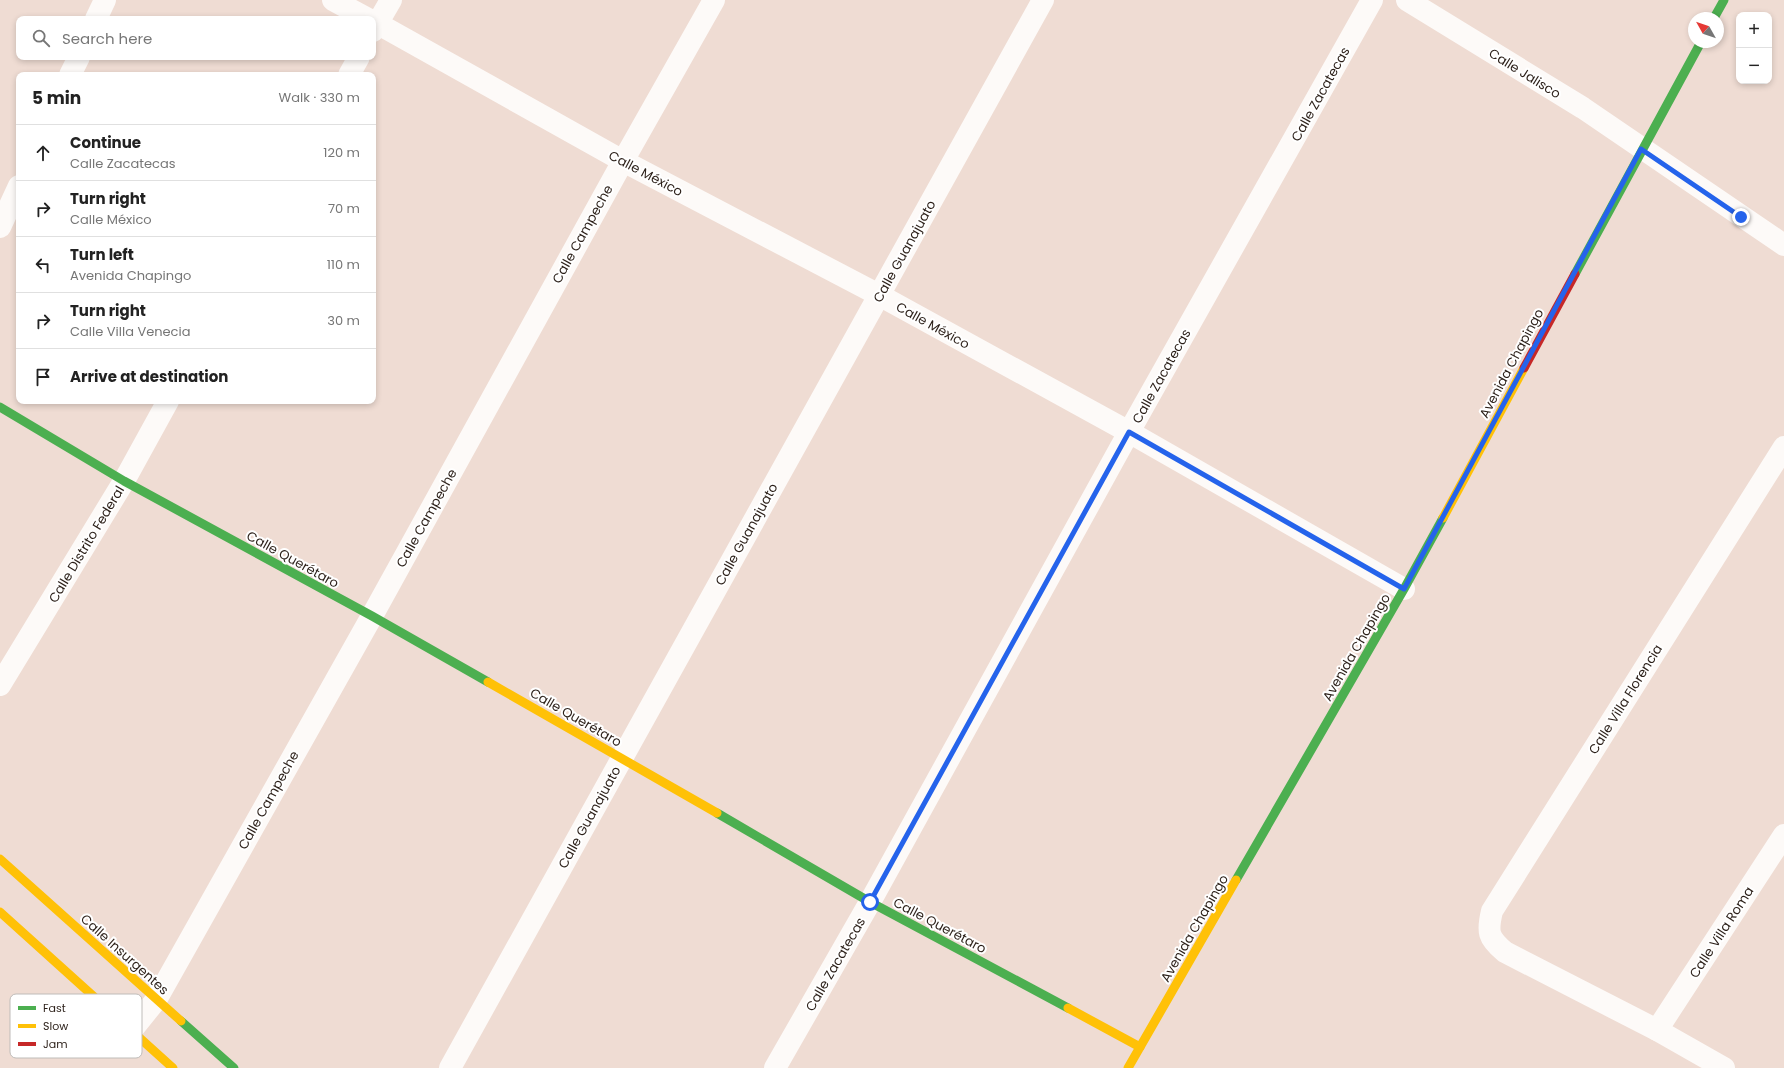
<!DOCTYPE html>
<html lang="en">
<head>
<meta charset="utf-8">
<style>
  body { margin:0; font-family:Poppins,sans-serif; background:#f6f6f6; color:#222 }
  .controls { position:absolute; right:12px; top:12px; display:grid; overflow:hidden; border-radius:8px; box-shadow:0 2px 6px #0003 }
  .controls button { width:36px; height:36px; display:grid; place-items:center; padding:0; border:0; border-bottom:1px solid #e0e0e0; background:#fff; color:#222; font:20px sans-serif }
  .compass { position:absolute; left:1688px; top:12px; width:36px; height:36px; border-radius:50%; background:#fff; box-shadow:0 2px 6px #0003; rotate:310deg }
  .stop { position:absolute; width:12px; height:12px; margin:-9px; border:3px solid #2563eb; border-radius:50%; background:#fff }
  .stop.end { background:#2563eb; border-color:#fff; box-shadow:0 1px 4px #0008 }
  .list { margin:0; padding:0; list-style:none }
  h2 { display:flex; justify-content:space-between; align-items:center; height:52px; margin:0; padding:0 16px; font-size:17px }
  h2 small { font-size:13px; font-weight:400; color:#767676 }
  .list li { display:grid; grid-template-columns:26px 1fr auto; gap:12px; align-items:center; box-sizing:border-box; height:56px; padding:0 16px; border-top:1px solid #e0e0e0 }
  .list b { display:block; font-size:15px; white-space:nowrap }
  .list p { margin:0; font-size:13px; white-space:nowrap; color:#767676 }
  .list em { font-size:13px; font-style:normal; color:#767676 }
  .icon { flex:none; width:22px; height:22px; fill:none; stroke:currentColor; stroke-width:2; stroke-linecap:round; stroke-linejoin:round }
  .map { position:relative; flex:none; width:1784px; height:1068px; overflow:hidden }
  .search { position:absolute; background:#fff; box-shadow:0 2px 6px #0003; left:16px; top:16px; width:360px; height:44px; display:flex; align-items:center; gap:10px; box-sizing:border-box; padding:0 14px; border-radius:8px; color:#767676; font-size:15px }
  .panel { position:absolute; background:#fff; box-shadow:0 2px 6px #0003; left:16px; top:72px; width:360px; height:332px; border-radius:8px }
  .map>svg:first-child { display:block }
  .lines { fill:none; stroke-linecap:round; stroke-linejoin:round }
  .street { stroke:#fdfaf8; stroke-width:22 }
  .fast { stroke:#4caf50; stroke-width:9 }
  .slow { stroke:#ffc107; stroke-width:9 }
  .jam { stroke:#c62828; stroke-width:9 }
  .route { stroke:#2563eb; stroke-width:5 }
  .labels { text-anchor:middle; stroke-width:4; stroke-linejoin:round; paint-order:stroke }
  .street-label { font-size:13px; fill:#2a1e17; stroke:#fff }
  .key { fill:#fff; stroke:#bfbcb9; stroke-width:1 }
  .key-label { font-size:11px; fill:#2a1e17 }
</style>
</head>
<body>
<div class="map">
<svg width="1784" height="1068" viewBox="0 0 1784 1068">
  <rect width="100%" height="100%" fill="#efdcd3"/>
  <g class="lines">
    <g class="street">
      <polyline points="333,0 368,19"/>
      <polyline points="1407,0 1583,108 1784,245"/>
      <polyline points="96,19 105,0"/>
      <polyline points="373,21 623,161 879,295 1129,432 1404,589"/>
      <polyline points="373,31 391,0"/>
      <polyline points="70,75 79,57"/>
      <polyline points="349,75 359,57"/>
      <polyline points="0,227 19,186"/>
      <polyline points="0,685 124,481 168,401"/>
      <polyline points="1657,1030 1784,835"/>
      <polyline points="131,1031 156,1000 372,616 623,161 714,0"/>
      <polyline points="450,1068 1043,0"/>
      <polyline points="775,1068 870,902 1129,432 1372,0"/>
      <path d="M 1724,1068 L 1657,1030 L 1505,952 C 1488,938 1487,932 1492,911 L 1784,447"/>
    </g>
    <g class="fast">
      <polyline points="1714,18 1724,0"/>
      <polyline points="1575,274 1701,42"/>
      <polyline points="0,407 124,481 372,616 488,682"/>
      <polyline points="717,813 870,902 1068,1008"/>
      <polyline points="1236,880 1404,589 1443,518"/>
      <polyline points="181,1021 234,1068"/>
    </g>
    <g class="slow">
      <polyline points="1443,518 1524,368"/>
      <polyline points="488,682 717,813"/>
      <polyline points="0,859 181,1021"/>
      <polyline points="0,912 173,1068"/>
      <polyline points="1068,1008 1140,1047"/>
      <polyline points="1128,1068 1236,880"/>
    </g>
    <polyline class="jam" points="1524,368 1575,274"/>
  </g>
  <g class="lines">
    <polyline class="route" points="870,902 1129,432 1404,589 1641,149 1741,217"/>
  </g>
  <g class="labels">
    <g class="street-label">
      <text transform="translate(1525 73) rotate(32)" y="5">Calle Jalisco</text>
      <text transform="translate(1320 94) rotate(-61)" y="5">Calle Zacatecas</text>
      <text transform="translate(646 173) rotate(28)" y="5">Calle México</text>
      <text transform="translate(582 234) rotate(-61)" y="5">Calle Campeche</text>
      <text transform="translate(904 251) rotate(-61)" y="5">Calle Guanajuato</text>
      <text transform="translate(933 325) rotate(29)" y="5">Calle México</text>
      <text transform="translate(1511 363) rotate(-62)" y="5">Avenida Chapingo</text>
      <text transform="translate(1161 376) rotate(-61)" y="5">Calle Zacatecas</text>
      <text transform="translate(426 518) rotate(-61)" y="5">Calle Campeche</text>
      <text transform="translate(746 534) rotate(-61)" y="5">Calle Guanajuato</text>
      <text transform="translate(86 544) rotate(-59)" y="5">Calle Distrito Federal</text>
      <text transform="translate(293 559) rotate(29)" y="5">Calle Querétaro</text>
      <text transform="translate(1356 647) rotate(-60)" y="5">Avenida Chapingo</text>
      <text transform="translate(1625 699) rotate(-58)" y="5">Calle Villa Florencia</text>
      <text transform="translate(576 717) rotate(30)" y="5">Calle Querétaro</text>
      <text transform="translate(268 800) rotate(-61)" y="5">Calle Campeche</text>
      <text transform="translate(589 817) rotate(-61)" y="5">Calle Guanajuato</text>
      <text transform="translate(940 925) rotate(28)" y="5">Calle Querétaro</text>
      <text transform="translate(1194 928) rotate(-60)" y="5">Avenida Chapingo</text>
      <text transform="translate(1721 932) rotate(-57)" y="5">Calle Villa Roma</text>
      <text transform="translate(125 954) rotate(42)" y="5">Calle Insurgentes</text>
      <text transform="translate(835 964) rotate(-60)" y="5">Calle Zacatecas</text>
    </g>
  </g>
  <rect x="10" y="994" width="132" height="64" rx="6" class="key"/>
  <rect x="18" y="1006" width="18" height="4" fill="#4caf50"/>
  <rect x="18" y="1024" width="18" height="4" fill="#ffc107"/>
  <rect x="18" y="1042" width="18" height="4" fill="#c62828"/>
  <g class="key-label">
    <text x="43" y="1012">Fast</text>
    <text x="43" y="1030">Slow</text>
    <text x="43" y="1048">Jam</text>
  </g>
</svg>
<div class="controls">
<button>+</button>
<button>−</button>
</div>
<svg class="compass" viewBox="-18 -18 36 36"><path d="M0-13l5 13h-10z" fill="#e53935"/><path d="M0 13l5-13h-10z" fill="#767676"/></svg>
<div class="stop" style="left:870px;top:902px"></div>
<div class="stop end" style="left:1741px;top:217px"></div>
<div class="search"><svg class="icon" aria-label="search" viewBox="0 0 24 24"><circle cx="10" cy="10" r="6"/><path d="M15 15l6 6"/></svg>Search here</div>
<section class="panel">
<h2>5 min<small>Walk · 330 m</small></h2>
<ul class="list">
<li><svg class="icon" aria-label="ahead" viewBox="0 0 24 24"><path d="M12 20V5M6 11l6-6 6 6"/></svg><div><b>Continue</b><p>Calle Zacatecas</p></div><em>120 m</em></li>
<li><svg class="icon" aria-label="right" viewBox="0 0 24 24"><path d="M7 20v-9h11M14 6l5 5-5 5"/></svg><div><b>Turn right</b><p>Calle México</p></div><em>70 m</em></li>
<li><svg class="icon" aria-label="left" viewBox="0 0 24 24"><path d="M17 20v-9H6M10 6l-5 5 5 5"/></svg><div><b>Turn left</b><p>Avenida Chapingo</p></div><em>110 m</em></li>
<li><svg class="icon" aria-label="right" viewBox="0 0 24 24"><path d="M7 20v-9h11M14 6l5 5-5 5"/></svg><div><b>Turn right</b><p>Calle Villa Venecia</p></div><em>30 m</em></li>
<li><svg class="icon" aria-label="arrive" viewBox="0 0 24 24"><path d="M6 21V4h12l-3 4 3 4H6"/></svg><div><b>Arrive at destination</b></div></li>
</ul>
</section>
</div>
</body>
</html>
